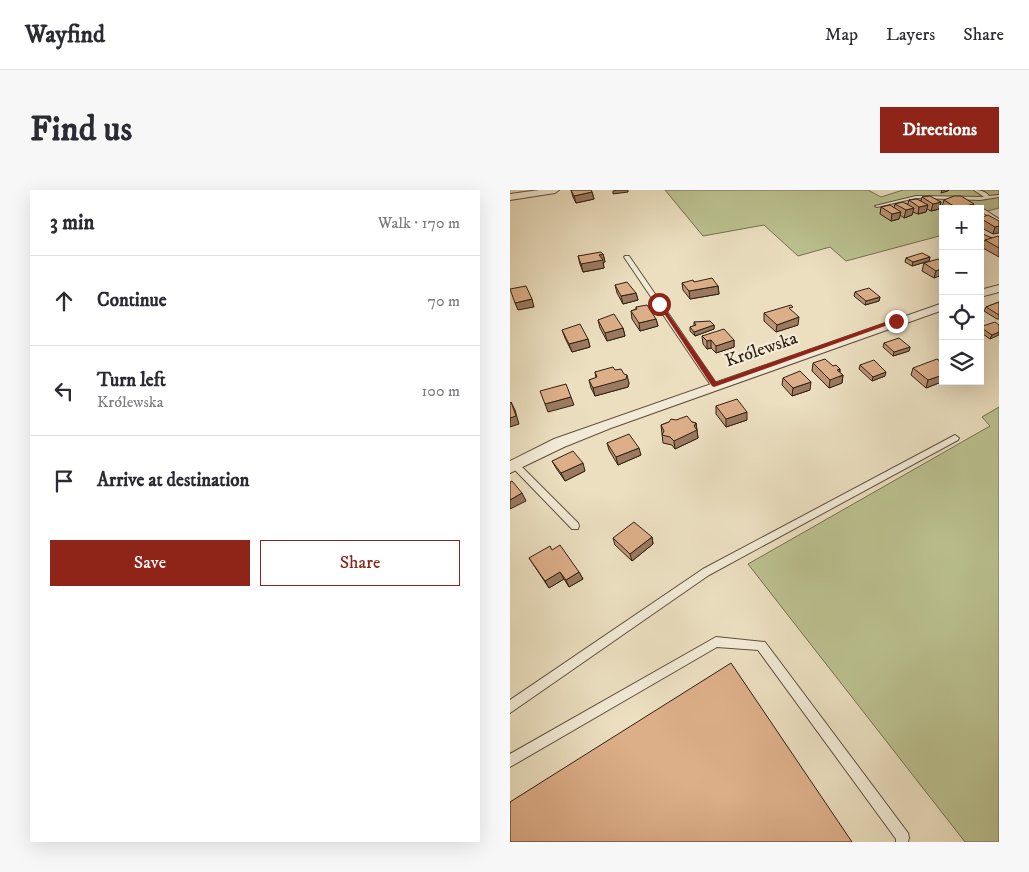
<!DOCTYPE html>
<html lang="en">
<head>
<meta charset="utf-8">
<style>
  body { margin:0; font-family:"IM FELL DW Pica",serif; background:#f7f7f7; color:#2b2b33 }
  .controls { position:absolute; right:15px; top:15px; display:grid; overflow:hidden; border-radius:0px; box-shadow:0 5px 20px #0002 }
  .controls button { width:45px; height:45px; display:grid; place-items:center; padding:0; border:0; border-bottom:1px solid #e1e1e2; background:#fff; color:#2b2b33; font:25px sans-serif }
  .stop { position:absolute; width:15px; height:15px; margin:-11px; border:4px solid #8f2418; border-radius:50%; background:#fff }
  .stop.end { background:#8f2418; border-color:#fff; box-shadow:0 1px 5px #0008 }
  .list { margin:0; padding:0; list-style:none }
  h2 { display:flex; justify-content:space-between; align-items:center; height:65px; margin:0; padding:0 20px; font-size:21px }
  h2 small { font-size:16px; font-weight:400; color:#7c7c81 }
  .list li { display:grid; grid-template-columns:32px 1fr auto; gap:15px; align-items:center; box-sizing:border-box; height:90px; padding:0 20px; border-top:1px solid #e1e1e2 }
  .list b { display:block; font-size:19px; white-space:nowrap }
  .list p { margin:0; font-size:16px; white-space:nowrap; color:#7c7c81 }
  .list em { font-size:16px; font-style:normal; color:#7c7c81 }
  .actions { display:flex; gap:10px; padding:15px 20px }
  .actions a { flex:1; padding:11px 0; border:1px solid #8f2418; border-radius:0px; text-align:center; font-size:18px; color:#8f2418 }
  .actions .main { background:#8f2418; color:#fff }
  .icon { flex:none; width:28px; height:28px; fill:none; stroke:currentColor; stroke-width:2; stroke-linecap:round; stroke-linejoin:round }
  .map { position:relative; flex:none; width:489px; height:652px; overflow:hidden; border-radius:0px }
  header { display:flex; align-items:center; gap:30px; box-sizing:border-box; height:70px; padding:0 25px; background:#fff; border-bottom:1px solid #e1e1e2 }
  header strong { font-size:24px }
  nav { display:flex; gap:28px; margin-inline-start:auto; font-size:18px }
  .intro { display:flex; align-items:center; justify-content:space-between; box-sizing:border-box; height:120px; padding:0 30px }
  h1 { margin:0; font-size:35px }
  .button { padding:12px 22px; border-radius:0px; background:#8f2418; color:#fff; font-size:18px; font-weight:700 }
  main { display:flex; gap:30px; padding:0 30px }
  aside { flex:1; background:#fff; border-radius:0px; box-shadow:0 5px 20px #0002 }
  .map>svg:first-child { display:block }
  .green { fill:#bbc190; stroke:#767052 }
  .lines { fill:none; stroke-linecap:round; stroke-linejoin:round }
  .service-casing { stroke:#5f503f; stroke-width:2 }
  .minor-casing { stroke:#5f503f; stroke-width:2 }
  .service { fill:#f2ead6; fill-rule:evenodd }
  .minor { fill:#f2ead6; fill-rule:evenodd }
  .wall { fill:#be9676; stroke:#302014 }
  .shaded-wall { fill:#9b7a60; stroke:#302014 }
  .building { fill:#ddaf89; stroke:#302014 }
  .route { fill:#8f2418 }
  .labels { text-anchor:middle; stroke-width:4.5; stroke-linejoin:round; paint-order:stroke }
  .street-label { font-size:18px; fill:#302014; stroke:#f2ead6 }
</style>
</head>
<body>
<header>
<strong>Wayfind</strong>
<nav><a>Map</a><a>Layers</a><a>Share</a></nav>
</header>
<div class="intro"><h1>Find us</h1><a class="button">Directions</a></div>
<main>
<aside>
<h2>3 min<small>Walk · 170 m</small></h2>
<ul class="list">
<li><svg class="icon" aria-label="ahead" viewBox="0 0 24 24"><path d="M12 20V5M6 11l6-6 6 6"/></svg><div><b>Continue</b></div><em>70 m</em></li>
<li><svg class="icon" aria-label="left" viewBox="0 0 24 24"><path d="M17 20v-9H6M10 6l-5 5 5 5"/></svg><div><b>Turn left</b><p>Królewska</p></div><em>100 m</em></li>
<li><svg class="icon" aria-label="arrive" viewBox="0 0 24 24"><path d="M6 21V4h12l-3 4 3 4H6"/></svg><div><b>Arrive at destination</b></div></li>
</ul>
<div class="actions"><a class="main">Save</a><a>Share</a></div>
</aside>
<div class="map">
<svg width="489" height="652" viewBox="0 0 489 652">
  <rect width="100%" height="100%" fill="#ebdfc0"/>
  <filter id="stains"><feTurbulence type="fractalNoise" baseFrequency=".004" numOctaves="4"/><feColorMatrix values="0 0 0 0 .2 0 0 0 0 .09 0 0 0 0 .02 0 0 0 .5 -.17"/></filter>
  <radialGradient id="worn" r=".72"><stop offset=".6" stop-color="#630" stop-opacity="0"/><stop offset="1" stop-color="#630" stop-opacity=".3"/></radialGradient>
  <g class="green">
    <polygon points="155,0 358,0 371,7 393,0 489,0 489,18 470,23 470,19 433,19 433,45 336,71 320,57 288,66 254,35 193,46"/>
    <polygon points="489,217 489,652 455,652 238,374 480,236 472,227"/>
  </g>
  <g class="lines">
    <g class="service-casing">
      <g id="service">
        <path d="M 464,0 C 469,0 476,1 479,6 L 489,5 L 489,7 L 470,10 L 406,8 L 367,17 L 365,16 L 406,6 L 474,7 Z"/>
        <polygon points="468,18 472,18 489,29 489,32 470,21 470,19"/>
        <polygon points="115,66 119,66 206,193 206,197 202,197 114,67"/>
        <polygon points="445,245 449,248 448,250 199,385 0,523 0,510 193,379"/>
        <polygon points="5,272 8,273 68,333 69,336 68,339 62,339 2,277 1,275 2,273"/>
        <polygon points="206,447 255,452 398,643 399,648 398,652 386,652 386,649 248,460 207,457 0,577 0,564"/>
      </g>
    </g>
    <g class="minor-casing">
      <g id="minor">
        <polygon points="29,0 49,0 45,3 0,10 0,4"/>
        <polygon points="489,95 489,102 470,107 470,100"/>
        <polygon points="433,113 433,120 101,238 54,257 0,283 0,271 44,249"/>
      </g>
    </g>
    <use href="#service" class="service"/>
    <use href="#minor" class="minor"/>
  </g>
  <g class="wall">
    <polygon points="61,0 82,2 84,9 66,13 63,7"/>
    <polygon points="412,7 431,12 429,19 421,21 417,19 416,22 408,24 403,22 402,25 394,28 390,25 389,29 381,31 370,24 371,17 384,18 385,14 398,14 399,10 411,11"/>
    <polygon points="434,10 462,19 435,19 432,17"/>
    <polygon points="470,28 489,31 483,44 470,37"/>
    <polygon points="470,44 482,48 489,47 489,67 473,58 474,55 470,53"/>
    <polygon points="93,64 95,72 93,72 94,78 73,82 70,74 68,66"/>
    <polygon points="420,67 419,71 402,76 395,72 396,68"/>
    <polygon points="433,72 424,88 412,81 414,73"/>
    <polygon points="184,92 208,96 209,104 180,109 173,100 172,93"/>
    <polygon points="105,95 126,103 128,110 113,114 107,103"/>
    <polygon points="345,102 370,107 369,111 355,115 344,106"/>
    <polygon points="489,112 489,129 487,129 474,121 476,117"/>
    <polygon points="126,117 146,129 148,136 130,141 122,129 121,121 126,119"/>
    <polygon points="254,123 288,135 266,142 254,131"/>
    <polygon points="88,130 113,138 115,146 97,151 90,138"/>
    <polygon points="184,132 204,135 204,139 185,146 180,141 180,137 184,136"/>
    <polygon points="489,135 480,149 470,142 470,137"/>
    <polygon points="52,140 78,149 80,157 62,162 55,148"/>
    <polygon points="192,146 224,150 224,157 206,163 201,158 197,159 193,154"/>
    <polygon points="374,153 400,157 399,161 383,166 373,157"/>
    <polygon points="303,173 323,176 330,179 330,183 333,185 332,193 319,198 302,181"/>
    <polygon points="350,175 375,186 362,191 349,179"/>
    <polygon points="403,178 433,191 434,191 416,198 401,185"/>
    <polygon points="105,180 119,193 118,197 85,206 81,198 79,190 86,188 85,182"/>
    <polygon points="273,188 300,200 282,206 272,195"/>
    <polygon points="206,216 237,230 216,237 206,224"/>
    <polygon points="159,232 182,232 186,233 188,248 165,259 162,255 153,253 151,235"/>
    <polygon points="97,253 131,265 108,275 99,260"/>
    <polygon points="42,271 75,281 55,291 46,278"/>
    <polygon points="142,347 143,354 122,371 105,355 103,348"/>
    <polygon points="42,360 69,382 73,389 59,397 54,389 39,398 19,368"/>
  </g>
  <g class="shaded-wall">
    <polygon points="107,0 118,0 118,2 103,4 103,1"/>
    <polygon points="432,0 439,0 438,1 431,3"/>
    <polygon points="82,2 84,9 66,13 64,6"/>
    <polygon points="431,12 429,19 421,21 423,14"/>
    <polygon points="464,14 462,19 446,19 447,18"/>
    <polygon points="418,15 416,22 408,24 409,17"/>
    <polygon points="404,18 402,25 394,28 396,20"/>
    <polygon points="391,22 389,29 381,31 382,24"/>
    <polygon points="489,36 489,43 483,44 485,37"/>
    <polygon points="93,64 95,72 93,72 94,78 73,82 71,74 89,65"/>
    <polygon points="420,67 419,71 402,76 403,72"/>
    <polygon points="433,78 433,85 424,88 426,81"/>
    <polygon points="208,96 209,104 180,109 179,101"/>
    <polygon points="126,103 128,110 113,114 111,106"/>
    <polygon points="370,107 369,111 355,115 356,111"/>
    <polygon points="22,109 24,117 8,120 5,113"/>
    <polygon points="289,127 288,135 266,142 267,135"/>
    <polygon points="146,129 148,136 130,141 129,133"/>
    <polygon points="474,130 472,134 470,135 470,131"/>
    <polygon points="204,135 204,139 185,146 184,142"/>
    <polygon points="113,138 115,146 97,151 95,143"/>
    <polygon points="489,142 489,145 480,149 482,145"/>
    <polygon points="78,149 80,157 62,162 59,154"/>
    <polygon points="201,150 201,158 197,159 197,151"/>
    <polygon points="224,150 224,157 206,163 206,156"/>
    <polygon points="400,157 399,161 383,166 384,162"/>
    <polygon points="330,179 329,187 333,185 332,193 319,198 320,190 327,180"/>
    <polygon points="376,182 375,186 362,191 363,187"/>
    <polygon points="117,185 119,193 118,197 85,206 83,198"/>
    <polygon points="433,185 433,191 434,191 416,198 418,190"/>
    <polygon points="301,192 300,200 282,206 283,198"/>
    <polygon points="61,207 64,215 38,222 35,214"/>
    <polygon points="1,212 5,220 9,234 0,237"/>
    <polygon points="237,222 237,230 216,237 216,229"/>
    <polygon points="186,233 188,248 165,259 164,251 184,236"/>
    <polygon points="129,258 131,265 108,275 106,267"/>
    <polygon points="73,273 75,281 55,291 51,283"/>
    <polygon points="12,303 16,311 0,319 0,310"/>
    <polygon points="142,347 143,354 122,371 120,364"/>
    <polygon points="50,382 54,389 39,398 35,391"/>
    <polygon points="69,382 73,389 59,397 56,390"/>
  </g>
  <g class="building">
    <polygon points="61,0 81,0 82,2 64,6"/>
    <polygon points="420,6 431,12 423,14 412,7"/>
    <polygon points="444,6 451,6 464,14 447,18 434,10"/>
    <polygon points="407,9 418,15 409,17 399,10"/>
    <polygon points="393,12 404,18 396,20 385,14"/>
    <polygon points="380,15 391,22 382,24 371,17"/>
    <polygon points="478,25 489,31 489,36 485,37 470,28"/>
    <polygon points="470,44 473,44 482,48 475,51 470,48"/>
    <polygon points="488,46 489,47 489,58 475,50"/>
    <polygon points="91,62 93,64 89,65 93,70 71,74 68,66"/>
    <polygon points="412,63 420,67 403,72 396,68"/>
    <polygon points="428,69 433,72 433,78 426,81 414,73"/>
    <polygon points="202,88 208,96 179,101 172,93 183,90 184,92"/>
    <polygon points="117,92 126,103 111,106 105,95"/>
    <polygon points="16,96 22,109 5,113 0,99"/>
    <polygon points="359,98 370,107 356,111 345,102"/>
    <polygon points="489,112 489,125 476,117"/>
    <polygon points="137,115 146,129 129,133 121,121 127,119 126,117"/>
    <polygon points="281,115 283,117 279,118 289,127 267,135 254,123"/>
    <polygon points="104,124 113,138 95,143 88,130"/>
    <polygon points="200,131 204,135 184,142 180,137 186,135 184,132"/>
    <polygon points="485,132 489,135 489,142 482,145 470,137"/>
    <polygon points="70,134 78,149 59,154 52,140"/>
    <polygon points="214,139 224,150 206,156 201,150 197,151 192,146"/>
    <polygon points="389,148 400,157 384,162 374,153"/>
    <polygon points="315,169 323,176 326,175 330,179 327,180 333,185 320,190 303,173"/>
    <polygon points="427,169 433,173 433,185 418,190 403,178"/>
    <polygon points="364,170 376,182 363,187 350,175"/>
    <polygon points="103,177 105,180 111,179 114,184 117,185 116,189 83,198 79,190 87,187 85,182"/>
    <polygon points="290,181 301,192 283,198 273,188"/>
    <polygon points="56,194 61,207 35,214 30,201"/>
    <polygon points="227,209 237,222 216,229 206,216"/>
    <polygon points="1,212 6,226 0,228 0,213"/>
    <polygon points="177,226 182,232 186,233 184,236 187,240 164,251 160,247 152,245 154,241 151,235 159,232 161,229 166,230"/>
    <polygon points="119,244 129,258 106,267 97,253"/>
    <polygon points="63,261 73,273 51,283 42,271"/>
    <polygon points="2,291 12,303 0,310 0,292"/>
    <polygon points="124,332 142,347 120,364 103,348"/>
    <polygon points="50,355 69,382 56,390 50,382 35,391 19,368 40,356 42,360"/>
    <polygon points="221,473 342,652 0,652 0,612"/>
  </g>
  <polygon class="route" points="147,113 151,113 206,192 384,129 389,131 204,197 202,196"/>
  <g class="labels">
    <g class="street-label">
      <text transform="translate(251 159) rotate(-19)" y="6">Królewska</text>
    </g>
  </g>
  <rect width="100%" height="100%" filter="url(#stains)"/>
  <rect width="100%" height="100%" fill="url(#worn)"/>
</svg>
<div class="controls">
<button>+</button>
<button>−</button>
<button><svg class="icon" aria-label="locate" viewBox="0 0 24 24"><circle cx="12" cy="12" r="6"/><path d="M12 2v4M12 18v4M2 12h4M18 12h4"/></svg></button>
<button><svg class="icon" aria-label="layers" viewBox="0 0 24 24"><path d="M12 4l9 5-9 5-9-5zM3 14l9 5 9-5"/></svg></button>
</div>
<div class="stop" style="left:149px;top:114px"></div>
<div class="stop end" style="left:386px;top:131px"></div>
</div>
</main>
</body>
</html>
